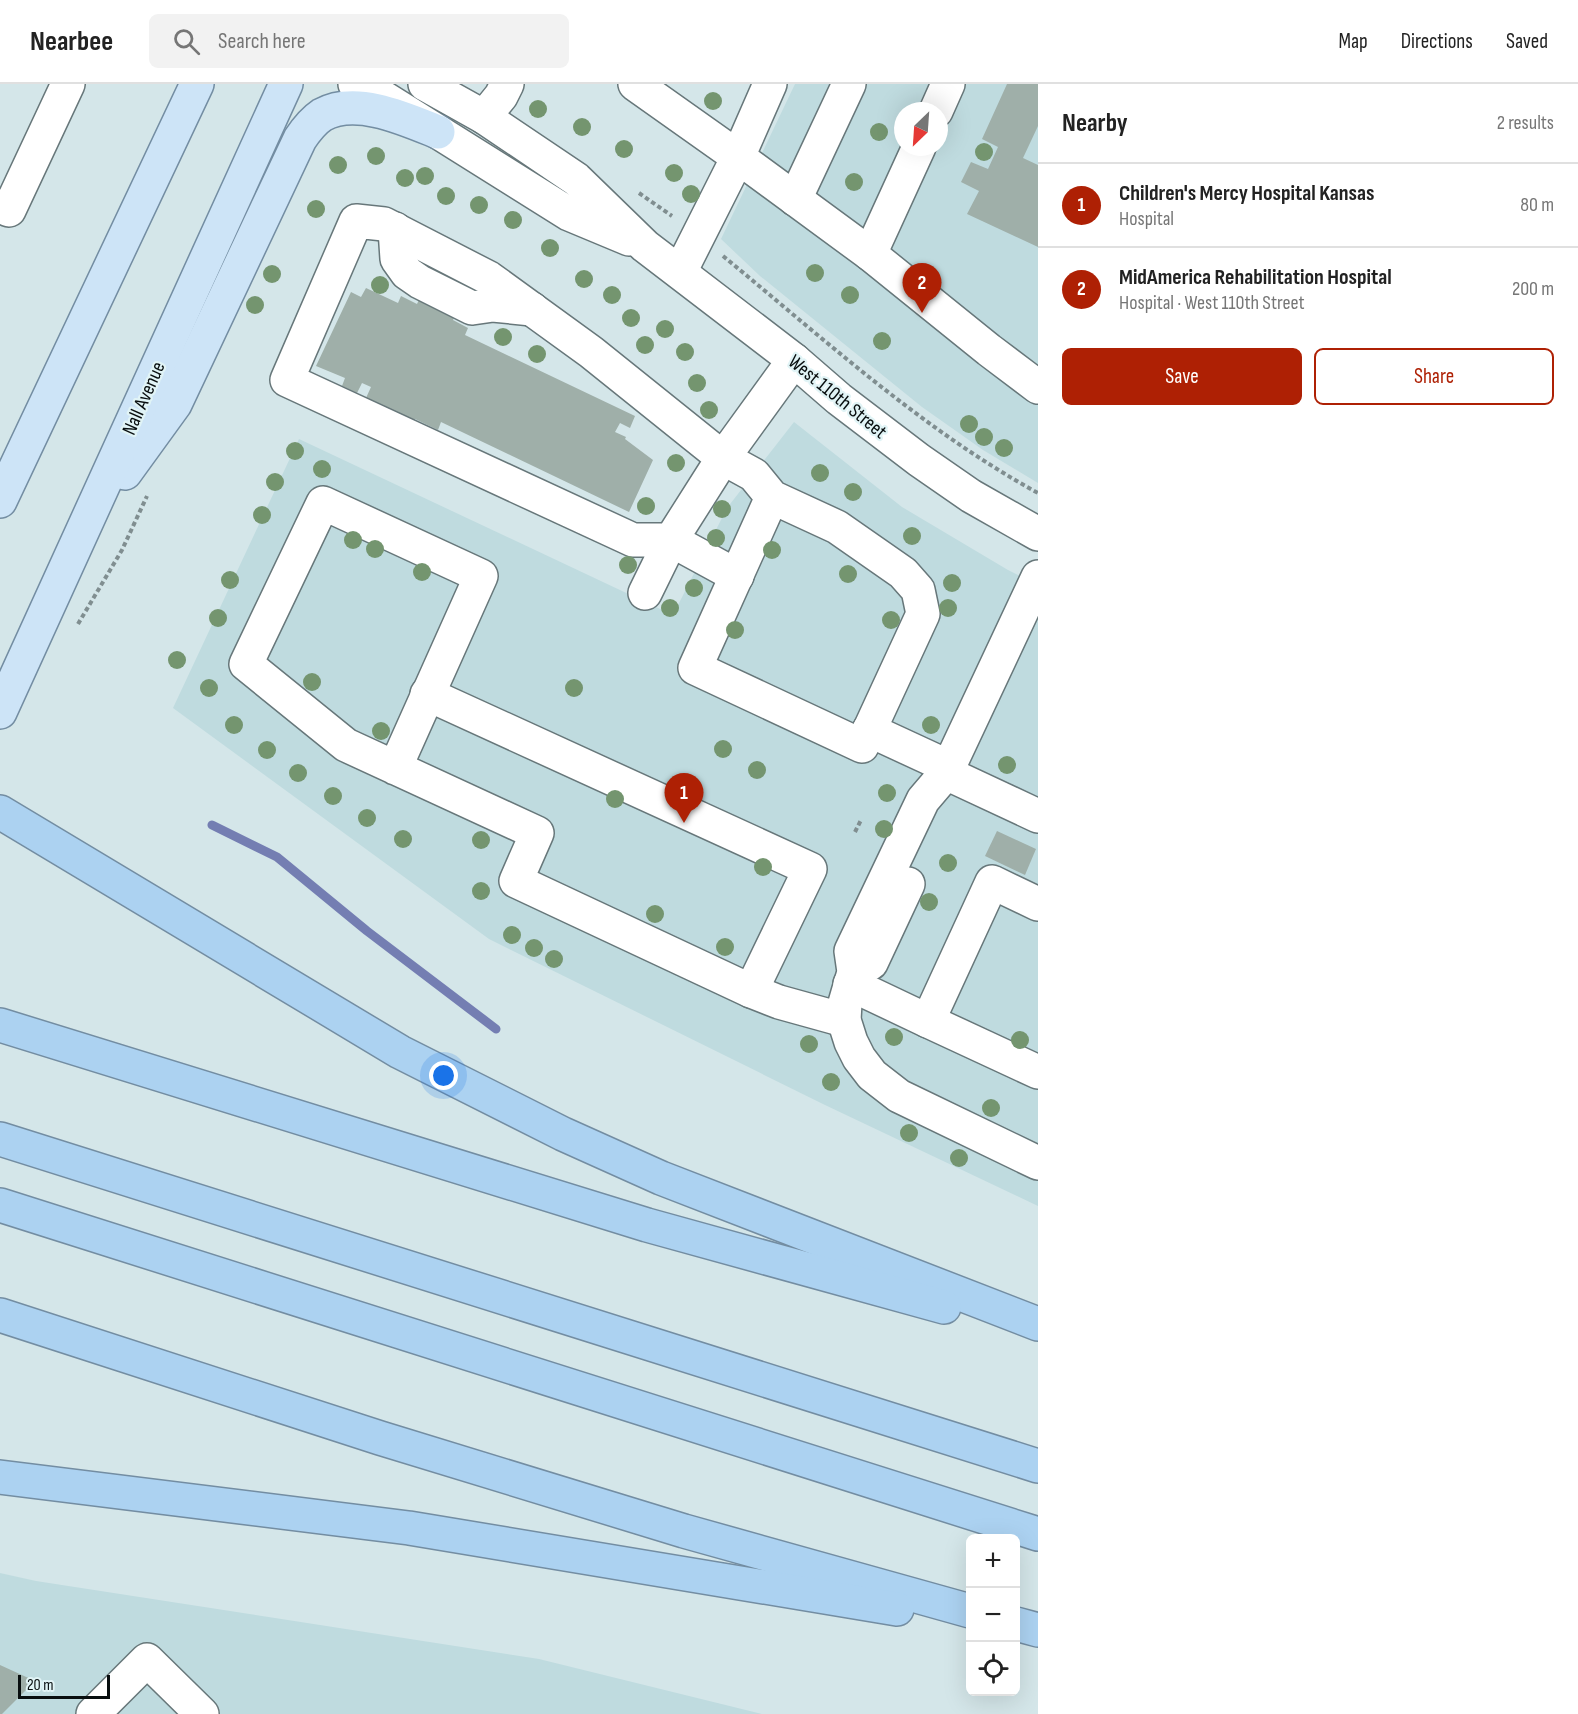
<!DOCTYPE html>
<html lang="en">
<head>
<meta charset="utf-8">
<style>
  body { margin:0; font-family:"Sofia Sans Condensed",sans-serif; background:#f2f2f2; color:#222 }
  .controls { position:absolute; right:18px; bottom:18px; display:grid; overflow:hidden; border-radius:9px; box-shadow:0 6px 24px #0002 }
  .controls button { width:54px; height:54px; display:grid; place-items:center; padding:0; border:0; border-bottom:2px solid #e0e0e0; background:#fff; color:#222; font:30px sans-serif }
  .compass { position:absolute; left:894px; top:18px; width:54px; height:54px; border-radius:50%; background:#fff; box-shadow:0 6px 24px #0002; rotate:205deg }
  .scale { position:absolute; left:18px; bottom:15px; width:92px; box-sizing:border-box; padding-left:6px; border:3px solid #080e0f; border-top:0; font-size:16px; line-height:21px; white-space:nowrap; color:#080e0f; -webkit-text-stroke:4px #e1f4f6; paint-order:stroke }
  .you { position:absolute; left:444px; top:992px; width:21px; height:21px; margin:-15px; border:4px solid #fff; border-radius:50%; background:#1a73e8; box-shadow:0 0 0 9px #1a73e833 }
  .badge { display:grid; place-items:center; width:39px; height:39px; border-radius:50%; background:#ae2004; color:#fff; font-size:20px; font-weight:700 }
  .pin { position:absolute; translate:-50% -50px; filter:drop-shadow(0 2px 3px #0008) }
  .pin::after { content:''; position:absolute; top:32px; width:21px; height:18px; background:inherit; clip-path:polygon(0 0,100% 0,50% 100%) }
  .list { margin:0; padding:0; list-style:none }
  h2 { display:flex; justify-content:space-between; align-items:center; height:78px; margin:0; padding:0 24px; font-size:26px }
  h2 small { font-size:20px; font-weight:400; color:#767676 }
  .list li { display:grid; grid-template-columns:39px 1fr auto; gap:18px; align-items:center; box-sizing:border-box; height:84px; padding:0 24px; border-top:2px solid #e0e0e0 }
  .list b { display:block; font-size:22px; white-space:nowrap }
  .list p { margin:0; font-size:20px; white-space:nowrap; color:#767676 }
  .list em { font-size:20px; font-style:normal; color:#767676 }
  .actions { display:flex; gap:12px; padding:18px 24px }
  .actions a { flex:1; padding:14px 0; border:2px solid #ae2004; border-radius:9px; text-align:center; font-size:21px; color:#ae2004 }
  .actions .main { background:#ae2004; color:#fff }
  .icon { flex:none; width:33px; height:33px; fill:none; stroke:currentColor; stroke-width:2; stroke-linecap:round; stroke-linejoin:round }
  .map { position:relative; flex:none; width:1038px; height:1630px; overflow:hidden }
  header { display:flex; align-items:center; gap:36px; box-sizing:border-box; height:84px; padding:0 30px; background:#fff; border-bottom:2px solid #e0e0e0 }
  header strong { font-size:28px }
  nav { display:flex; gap:33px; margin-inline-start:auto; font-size:21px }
  .search { width:420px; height:54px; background:#f2f2f2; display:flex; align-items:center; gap:15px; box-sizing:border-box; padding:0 21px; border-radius:9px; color:#767676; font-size:22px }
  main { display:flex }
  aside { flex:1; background:#fff }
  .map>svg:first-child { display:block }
  .built { fill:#bfdbdf; fill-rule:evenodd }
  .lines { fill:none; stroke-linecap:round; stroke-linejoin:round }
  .stream { stroke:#747eb2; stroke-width:9 }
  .building { fill:#9fafa9 }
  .minor-casing { stroke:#67777a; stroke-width:36 }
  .major-casing { stroke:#738da2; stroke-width:36 }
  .highway-casing { stroke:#738da2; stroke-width:36 }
  .path { stroke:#808e90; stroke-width:4; stroke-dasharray:4.5 3; stroke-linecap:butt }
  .minor { stroke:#fff; stroke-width:33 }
  .major { stroke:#cde4f7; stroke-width:33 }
  .highway { stroke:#acd2f1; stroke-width:33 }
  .tree { fill:#74956f }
  .labels { text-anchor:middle; stroke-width:4.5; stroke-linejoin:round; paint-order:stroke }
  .street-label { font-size:20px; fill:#080e0f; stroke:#e1f4f6 }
</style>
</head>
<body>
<header>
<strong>Nearbee</strong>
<div class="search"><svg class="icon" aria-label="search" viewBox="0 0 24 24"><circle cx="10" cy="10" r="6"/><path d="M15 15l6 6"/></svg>Search here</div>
<nav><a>Map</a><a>Directions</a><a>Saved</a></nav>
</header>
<main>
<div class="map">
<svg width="1038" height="1630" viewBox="0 0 1038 1630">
  <rect width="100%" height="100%" fill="#d4e6e9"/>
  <g class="built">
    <path d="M 795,0 L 1038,0 L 1038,399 L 983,366 L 922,323 L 760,192 L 721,155 ZM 903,27 L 939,27 L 939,63 L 903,63 Z"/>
    <polygon points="794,338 902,423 1008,486 1038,501 1038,1122 825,1021 489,855 173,624 299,355 673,531 727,424"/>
    <polygon points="0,1489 36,1497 539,1575 762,1630 0,1630"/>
  </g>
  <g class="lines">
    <polyline class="stream" points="212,741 277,773 367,847 496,945"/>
  </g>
  <g class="building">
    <polygon points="1007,0 1038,0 1038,42 1023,74 1038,81 1038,163 967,130 979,107 961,98 971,78 988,85 998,63 982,55"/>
    <polygon points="433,185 469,202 453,236 468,244 465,251 635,332 630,344 620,339 615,348 626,353 625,355 653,376 629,428 441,338 438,346 415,335 414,337 366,314 371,303 362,299 357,309 342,302 345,294 316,282 351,208 361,213 366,204 398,219 401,212 417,220"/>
    <polygon points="997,747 1036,765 1025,791 985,772"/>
    <polygon points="0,1581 35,1597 2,1630 0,1630"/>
  </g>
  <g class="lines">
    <g class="minor-casing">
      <g id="minor">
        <polyline points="355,0 384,14 569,130 629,155"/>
        <polyline points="425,0 484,33 576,95 645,162 794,276 839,315 919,376 971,412 1038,450"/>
        <polyline points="635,0 738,73 680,188"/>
        <polyline points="770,0 738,73 870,170 989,266 1038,303"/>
        <polyline points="936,27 948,0"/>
        <polyline points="484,33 501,12 507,0"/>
        <polyline points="795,115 849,0"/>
        <polyline points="0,122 9,126 68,0"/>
        <polyline points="395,145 397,175 407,189 420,198 472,224 493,221 532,225"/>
        <polyline points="870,170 919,63"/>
        <polyline points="772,413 837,443 903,489 918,506 923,530 862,662 695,584 772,413 754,391 723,374 794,276"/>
        <polyline points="1038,493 946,689 923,716 851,867 854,888 845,919 844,936 851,958 859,974 872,991 899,1012 1038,1079"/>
        <polyline points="645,509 671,456 633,456 287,296 356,137 384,140 489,194 591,268 723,374 671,456 737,492"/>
        <polyline points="427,610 810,785 751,907"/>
        <polyline points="869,646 936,677 946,689 1038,732"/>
        <polyline points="395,684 481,492 323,419 246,580 346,661 537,749 516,797 751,907 779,918 844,936"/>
        <polyline points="854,888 871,879 908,800"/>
        <polyline points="850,900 928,937 992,798 1038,820"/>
        <polyline points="928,937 1038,988"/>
        <polyline points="93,1630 147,1576 202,1630"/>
      </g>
    </g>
    <g class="major-casing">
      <g id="major">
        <path d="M 125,389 L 175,320 L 300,55 C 306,46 313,37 322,31 C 356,12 406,35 438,48"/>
        <polyline points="0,417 197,0"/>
        <polyline points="0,628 286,0"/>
      </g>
    </g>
    <g class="highway-casing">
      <g id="highway">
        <polyline points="0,728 400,968 563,1050 661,1094 1038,1240"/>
        <polyline points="0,941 647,1141 944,1223"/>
        <polyline points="0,1055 1038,1382"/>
        <polyline points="0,1121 1038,1450"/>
        <polyline points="0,1231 380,1354 684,1447 970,1527"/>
        <polyline points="0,1393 409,1444 897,1525"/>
        <polyline points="1016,1540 1038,1546"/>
      </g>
    </g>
    <g class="path">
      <polyline points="639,109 672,132"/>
      <path d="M 723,172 C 824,255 923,346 1038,409"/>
      <polyline points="78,540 122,466 147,412"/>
      <polyline points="855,748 861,736"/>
    </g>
    <use href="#minor" class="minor"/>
    <use href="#major" class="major"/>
    <use href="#highway" class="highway"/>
  </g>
  <g class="tree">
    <circle cx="713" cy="17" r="9"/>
    <circle cx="538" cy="25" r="9"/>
    <circle cx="582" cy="43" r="9"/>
    <circle cx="879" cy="48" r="9"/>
    <circle cx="624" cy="65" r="9"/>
    <circle cx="984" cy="68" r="9"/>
    <circle cx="376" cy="72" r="9"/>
    <circle cx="338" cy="81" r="9"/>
    <circle cx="674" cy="89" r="9"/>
    <circle cx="425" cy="92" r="9"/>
    <circle cx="405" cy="94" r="9"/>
    <circle cx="854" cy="98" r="9"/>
    <circle cx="691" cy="110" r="9"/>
    <circle cx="446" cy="112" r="9"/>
    <circle cx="479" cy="121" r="9"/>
    <circle cx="316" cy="125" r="9"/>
    <circle cx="513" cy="136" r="9"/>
    <circle cx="550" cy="164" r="9"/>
    <circle cx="815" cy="189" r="9"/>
    <circle cx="272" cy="190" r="9"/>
    <circle cx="584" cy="195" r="9"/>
    <circle cx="380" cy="201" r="9"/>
    <circle cx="612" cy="211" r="9"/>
    <circle cx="850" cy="211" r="9"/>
    <circle cx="255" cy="221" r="9"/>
    <circle cx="631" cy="234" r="9"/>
    <circle cx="665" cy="245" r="9"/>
    <circle cx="503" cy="253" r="9"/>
    <circle cx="882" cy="257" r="9"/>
    <circle cx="645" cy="261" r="9"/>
    <circle cx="685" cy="268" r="9"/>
    <circle cx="537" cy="270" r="9"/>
    <circle cx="697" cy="299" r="9"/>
    <circle cx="709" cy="326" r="9"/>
    <circle cx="969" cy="340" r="9"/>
    <circle cx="984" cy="353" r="9"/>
    <circle cx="1004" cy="364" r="9"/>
    <circle cx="295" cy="367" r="9"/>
    <circle cx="676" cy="379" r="9"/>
    <circle cx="322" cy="385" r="9"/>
    <circle cx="820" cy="389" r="9"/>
    <circle cx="275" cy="398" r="9"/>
    <circle cx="853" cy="408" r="9"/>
    <circle cx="646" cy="422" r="9"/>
    <circle cx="722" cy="425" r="9"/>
    <circle cx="262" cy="431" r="9"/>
    <circle cx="912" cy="452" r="9"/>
    <circle cx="716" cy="454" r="9"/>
    <circle cx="353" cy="456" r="9"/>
    <circle cx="375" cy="465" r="9"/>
    <circle cx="772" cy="466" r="9"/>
    <circle cx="628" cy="481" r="9"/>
    <circle cx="422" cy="488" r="9"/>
    <circle cx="848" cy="490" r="9"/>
    <circle cx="230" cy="496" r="9"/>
    <circle cx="952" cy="499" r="9"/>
    <circle cx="694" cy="504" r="9"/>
    <circle cx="670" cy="524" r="9"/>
    <circle cx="948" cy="524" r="9"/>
    <circle cx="218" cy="534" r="9"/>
    <circle cx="891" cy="536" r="9"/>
    <circle cx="735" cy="546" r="9"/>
    <circle cx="177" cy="576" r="9"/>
    <circle cx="312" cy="598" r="9"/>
    <circle cx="209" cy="604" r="9"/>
    <circle cx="574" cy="604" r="9"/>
    <circle cx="234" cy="641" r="9"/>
    <circle cx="931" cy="641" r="9"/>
    <circle cx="381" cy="647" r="9"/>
    <circle cx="723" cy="665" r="9"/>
    <circle cx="267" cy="666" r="9"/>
    <circle cx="1007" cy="681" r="9"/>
    <circle cx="757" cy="686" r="9"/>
    <circle cx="298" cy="689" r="9"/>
    <circle cx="887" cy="709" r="9"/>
    <circle cx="333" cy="712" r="9"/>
    <circle cx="615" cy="715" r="9"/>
    <circle cx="367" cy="734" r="9"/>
    <circle cx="884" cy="745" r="9"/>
    <circle cx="403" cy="755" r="9"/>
    <circle cx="481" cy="756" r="9"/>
    <circle cx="948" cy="779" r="9"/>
    <circle cx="763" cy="783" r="9"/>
    <circle cx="481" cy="807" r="9"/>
    <circle cx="929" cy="818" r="9"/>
    <circle cx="655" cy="830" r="9"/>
    <circle cx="512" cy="851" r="9"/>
    <circle cx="725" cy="863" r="9"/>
    <circle cx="534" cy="864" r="9"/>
    <circle cx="554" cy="875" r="9"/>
    <circle cx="894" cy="953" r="9"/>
    <circle cx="1020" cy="956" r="9"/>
    <circle cx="809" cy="960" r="9"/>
    <circle cx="831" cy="998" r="9"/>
    <circle cx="991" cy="1024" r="9"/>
    <circle cx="909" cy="1049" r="9"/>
    <circle cx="959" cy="1074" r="9"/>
  </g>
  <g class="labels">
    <g class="street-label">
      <text transform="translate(838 312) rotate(39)" y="7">West 110th Street</text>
      <text transform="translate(143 314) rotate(-66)" y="7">Nall Avenue</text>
    </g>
  </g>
</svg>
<div class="controls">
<button>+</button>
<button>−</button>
<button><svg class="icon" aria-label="locate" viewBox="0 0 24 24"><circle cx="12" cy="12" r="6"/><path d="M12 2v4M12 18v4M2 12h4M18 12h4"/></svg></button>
</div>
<svg class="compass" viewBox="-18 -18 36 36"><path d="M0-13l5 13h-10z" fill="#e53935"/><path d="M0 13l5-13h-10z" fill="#767676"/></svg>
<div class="scale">20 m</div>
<div class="you"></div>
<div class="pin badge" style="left:684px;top:739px">1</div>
<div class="pin badge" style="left:922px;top:229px">2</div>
</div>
<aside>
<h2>Nearby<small>2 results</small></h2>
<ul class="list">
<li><span class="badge">1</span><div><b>Children's Mercy Hospital Kansas</b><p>Hospital</p></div><em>80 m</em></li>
<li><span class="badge">2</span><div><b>MidAmerica Rehabilitation Hospital</b><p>Hospital · West 110th Street</p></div><em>200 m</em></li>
</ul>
<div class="actions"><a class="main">Save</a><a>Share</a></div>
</aside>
</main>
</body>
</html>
